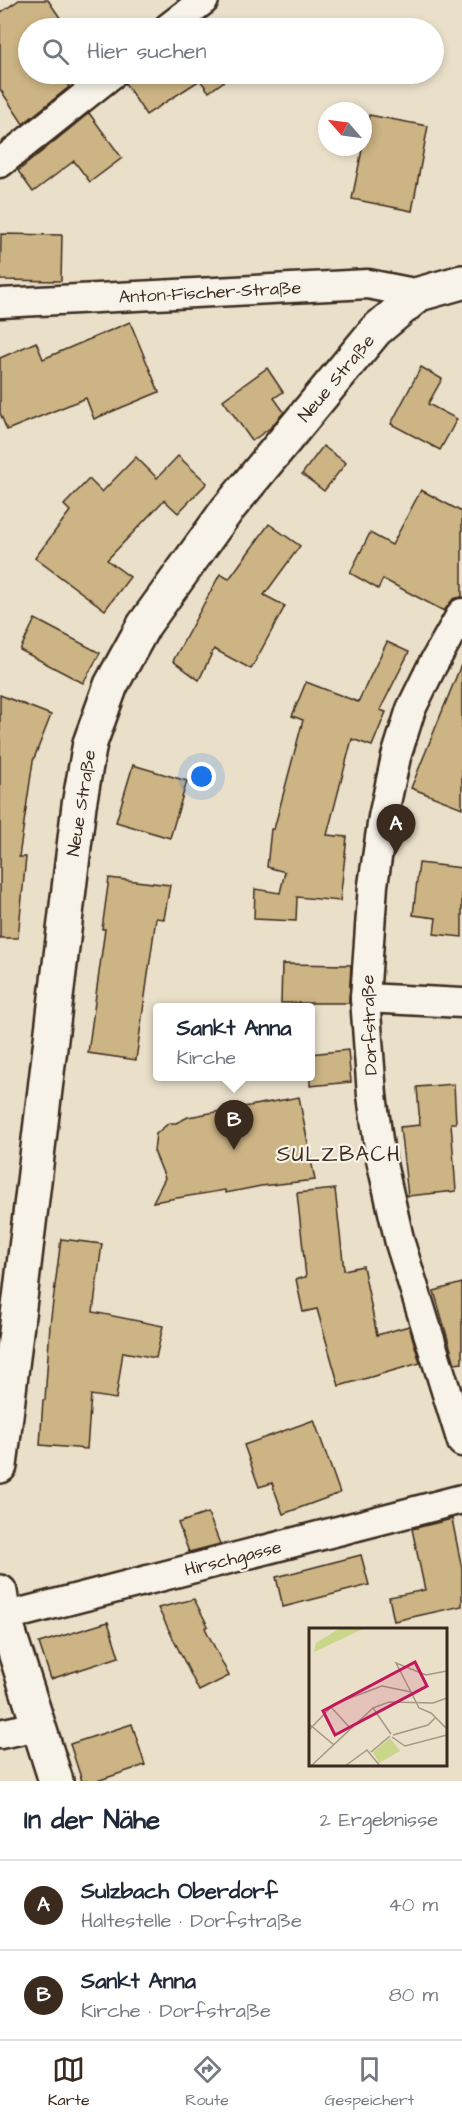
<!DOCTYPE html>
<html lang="de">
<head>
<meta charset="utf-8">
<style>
  body { margin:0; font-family:"Architects Daughter",sans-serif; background:#f2f2f3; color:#1f2937 }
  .compass { position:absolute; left:318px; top:102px; width:54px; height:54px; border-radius:50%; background:#fff; box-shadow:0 3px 9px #0003; rotate:298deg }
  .you { position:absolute; left:202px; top:777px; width:21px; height:21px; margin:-15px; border:4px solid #fff; border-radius:50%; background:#1a73e8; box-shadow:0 0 0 9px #1a73e833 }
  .badge { display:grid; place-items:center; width:39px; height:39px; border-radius:50%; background:#3b2a1e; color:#fff; font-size:20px; font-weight:700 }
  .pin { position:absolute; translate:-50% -50px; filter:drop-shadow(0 2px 3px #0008) }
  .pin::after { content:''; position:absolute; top:32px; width:21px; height:18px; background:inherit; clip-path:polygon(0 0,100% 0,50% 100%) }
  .popup { position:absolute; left:153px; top:1003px; width:162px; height:78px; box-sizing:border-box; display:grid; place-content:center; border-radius:6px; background:#fff; filter:drop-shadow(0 2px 4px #0005); font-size:20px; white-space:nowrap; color:#747a83 }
  .popup b { font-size:22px; color:#1f2937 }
  .popup::after { content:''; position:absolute; left:50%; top:100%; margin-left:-12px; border:12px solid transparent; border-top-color:#fff }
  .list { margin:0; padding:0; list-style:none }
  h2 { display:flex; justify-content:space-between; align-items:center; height:78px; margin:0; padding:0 24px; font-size:26px }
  h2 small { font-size:20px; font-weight:400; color:#747a83 }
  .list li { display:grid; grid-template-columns:39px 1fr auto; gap:18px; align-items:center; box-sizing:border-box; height:90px; padding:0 24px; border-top:2px solid #e0e1e3 }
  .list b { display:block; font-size:22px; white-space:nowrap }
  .list p { margin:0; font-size:20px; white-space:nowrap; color:#747a83 }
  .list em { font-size:20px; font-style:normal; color:#747a83 }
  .icon { flex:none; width:33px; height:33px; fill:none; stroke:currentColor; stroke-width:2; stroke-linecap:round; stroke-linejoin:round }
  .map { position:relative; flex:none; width:462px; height:1781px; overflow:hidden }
  .search { position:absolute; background:#fff; box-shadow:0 3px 9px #0003; left:18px; right:18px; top:18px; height:66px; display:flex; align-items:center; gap:15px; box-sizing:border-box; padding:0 21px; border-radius:33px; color:#747a83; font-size:22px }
  .sheet { height:258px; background:#fff }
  nav { display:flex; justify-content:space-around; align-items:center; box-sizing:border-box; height:84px; border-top:2px solid #e0e1e3; background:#fff; font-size:16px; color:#747a83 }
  nav a { display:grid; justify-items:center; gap:3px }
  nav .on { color:#3b2a1e }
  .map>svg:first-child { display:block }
  .building { fill:#ccb484; stroke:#3b2a1e; stroke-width:1.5 }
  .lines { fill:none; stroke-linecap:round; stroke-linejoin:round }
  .minor-casing { stroke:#3b2a1e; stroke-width:33 }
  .tertiary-casing { stroke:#3b2a1e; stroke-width:38 }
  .minor { stroke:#f7f3e8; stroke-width:28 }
  .tertiary { stroke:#f7f3e8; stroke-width:33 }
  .labels { text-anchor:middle; stroke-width:4.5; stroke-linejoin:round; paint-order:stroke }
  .street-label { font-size:18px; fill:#3b2a1e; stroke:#f7f3e8 }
  .quarter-label { font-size:21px; letter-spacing:1.5px; fill:#3b2a1e; stroke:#f7f3e8 }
  .inset-road { fill:none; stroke:#a49785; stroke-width:1.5 }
  .view { fill:#c2185b; fill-opacity:0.15; stroke:#c2185b; stroke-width:3 }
  .inset-edge { fill:none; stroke:#3b2a1e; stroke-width:3 }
</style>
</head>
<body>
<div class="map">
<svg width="462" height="1781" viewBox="0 0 462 1781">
  <rect width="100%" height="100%" fill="#eae0ca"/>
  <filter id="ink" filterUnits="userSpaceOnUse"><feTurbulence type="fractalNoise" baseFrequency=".0167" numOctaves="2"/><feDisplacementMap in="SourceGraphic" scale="12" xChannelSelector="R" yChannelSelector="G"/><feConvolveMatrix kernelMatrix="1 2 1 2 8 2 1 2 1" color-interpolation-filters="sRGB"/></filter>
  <g filter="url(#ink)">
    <g class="building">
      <polygon points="19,0 48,0 67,28 28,28 28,74 85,74 68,85 69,87 23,124 0,89 0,13"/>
      <polygon points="128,74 234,74 209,92 200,80 146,115 125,83"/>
      <polygon points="89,113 122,158 90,182 74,161 33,192 18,171"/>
      <polygon points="369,115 428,126 412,211 352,199"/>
      <polygon points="1,234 62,235 61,281 0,280"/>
      <polygon points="130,322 159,392 94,419 86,398 7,430 0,413 0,358 36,342 43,359"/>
      <polygon points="421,367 442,379 428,404 457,419 440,450 391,424"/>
      <polygon points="267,368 283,392 274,398 284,412 270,428 252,441 223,400"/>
      <polygon points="323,446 346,463 324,491 302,474"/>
      <polygon points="178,456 207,483 178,513 164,500 107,560 130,577 105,610 35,558 70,511 64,505 89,479 102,492 136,457 157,478"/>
      <polygon points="421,490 462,512 462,597 453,599 444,611 383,579 378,589 350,573 370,533 392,545"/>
      <polygon points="269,524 300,546 264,595 285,606 251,669 214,649 199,680 173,661 220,574 229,579"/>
      <polygon points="35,619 100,653 83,683 20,650"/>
      <polygon points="387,642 409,652 380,710 386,712 372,746 352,739 327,835 347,837 340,901 297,897 296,921 254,919 255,889 280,893 285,872 267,867 271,829 274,829 303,720 292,716 306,682 358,702"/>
      <polygon points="461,665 462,665 462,808 411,788"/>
      <polygon points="0,695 51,715 33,761 19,857 26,857 18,938 0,938"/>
      <polygon points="133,765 187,781 170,838 116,822"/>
      <polygon points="419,863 462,868 462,937 434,934 436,918 413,915"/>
      <polygon points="109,878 170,885 164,919 156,918 136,1060 88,1053 105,929 102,929"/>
      <polygon points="282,964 351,965 349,1003 281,1003"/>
      <polygon points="348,1050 351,1082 310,1086 310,1054"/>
      <polygon points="454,1084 456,1123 451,1123 456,1191 408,1196 400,1127 420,1125 417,1087"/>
      <polygon points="299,1097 315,1180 261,1186 226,1193 225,1190 153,1202 165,1178 154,1151 156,1134 169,1123 176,1123 188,1117"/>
      <polygon points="335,1189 344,1270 363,1266 377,1335 409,1326 420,1363 339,1386 317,1309 303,1312 296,1279 306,1277 297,1193"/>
      <polygon points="61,1239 102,1244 93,1312 163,1326 156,1358 123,1352 116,1399 91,1395 87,1449 40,1445 43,1400 45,1400 50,1325"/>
      <polygon points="462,1283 462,1363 455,1364 434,1291"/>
      <polygon points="314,1420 340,1493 283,1514 272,1483 259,1487 244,1445"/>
      <polygon points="208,1513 220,1544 189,1552 178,1523"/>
      <polygon points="452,1519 462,1569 462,1606 394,1621 389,1597 425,1590 412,1529"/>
      <polygon points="361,1555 369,1585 283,1607 276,1577"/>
      <polygon points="194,1599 208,1626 205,1628 229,1676 199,1691 158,1608"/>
      <polygon points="108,1622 119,1657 51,1679 39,1643"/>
      <polygon points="132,1724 145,1765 97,1781 82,1781 70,1744"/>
    </g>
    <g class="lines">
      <g class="minor-casing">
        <g id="minor">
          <polyline points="168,28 204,0"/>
          <polyline points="0,163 112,74"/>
          <polyline points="0,303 368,284 419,294"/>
          <polyline points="462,613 432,666 411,709 396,757 383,817 373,885 365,998 372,1095 380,1155 400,1243 462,1442"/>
          <polyline points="365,998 462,1003"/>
          <polyline points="4,1617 462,1499"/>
          <polyline points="0,1734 38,1726"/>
        </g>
      </g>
      <g class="tertiary-casing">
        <g id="tertiary">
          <polyline points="0,1466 79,805 90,743 111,685 144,625 227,510 376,330 419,294 462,282"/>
          <polyline points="0,1592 4,1617 56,1781"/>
        </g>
      </g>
      <use href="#minor" class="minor"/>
      <use href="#tertiary" class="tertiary"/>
    </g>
  </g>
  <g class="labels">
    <g class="street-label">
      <text transform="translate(210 292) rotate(-3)" y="6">Anton-Fischer-Straße</text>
      <text transform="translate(336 378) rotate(-50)" y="6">Neue Straße</text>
      <text transform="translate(81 803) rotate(-81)" y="6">Neue Straße</text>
      <text transform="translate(369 1025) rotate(-92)" y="6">Dorfstraße</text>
      <text transform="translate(233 1558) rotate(-14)" y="6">Hirschgasse</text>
    </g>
    <g class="quarter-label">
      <text x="339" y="1161">SULZBACH</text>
    </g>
  </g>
  <g transform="translate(309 1628)">
    <rect width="138" height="138" fill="#eae0ca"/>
    <path d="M 31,0 L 56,0 L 5,24 L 7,15 ZM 81,110 L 91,123 L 70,135 L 64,124 Z" fill="#cad689"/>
    <path class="inset-road" d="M 102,64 L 87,35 L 117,47 L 138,43M 22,79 L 41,100M 64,80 L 82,106M 0,96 L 25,117M 0,102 L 25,76 L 73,58 L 102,64 L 110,80 L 122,85 L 138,101M 84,107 L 119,97 L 126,90M 83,109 L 96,118 L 138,107M 62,124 L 81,108M 2,138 L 64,80 L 80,74 L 124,75 L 138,70M 36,138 L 58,122 L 71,138"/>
    <path class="view" d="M 106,34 L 118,58 L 26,107 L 14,83 Z"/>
    <rect width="138" height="138" class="inset-edge"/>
  </g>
</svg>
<svg class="compass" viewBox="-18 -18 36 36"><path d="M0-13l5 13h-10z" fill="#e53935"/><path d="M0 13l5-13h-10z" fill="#747a83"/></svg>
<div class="you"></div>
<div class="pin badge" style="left:396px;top:854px">A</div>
<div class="pin badge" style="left:234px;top:1150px">B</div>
<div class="popup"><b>Sankt Anna</b>Kirche</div>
<div class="search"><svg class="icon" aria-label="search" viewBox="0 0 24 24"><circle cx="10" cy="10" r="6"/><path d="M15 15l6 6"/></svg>Hier suchen</div>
</div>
<section class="sheet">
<h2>In der Nähe<small>2 Ergebnisse</small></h2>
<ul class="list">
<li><span class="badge">A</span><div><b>Sulzbach Oberdorf</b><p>Haltestelle · Dorfstraße</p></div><em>40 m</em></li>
<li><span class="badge">B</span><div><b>Sankt Anna</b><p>Kirche · Dorfstraße</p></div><em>80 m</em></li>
</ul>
</section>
<nav>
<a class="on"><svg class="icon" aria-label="map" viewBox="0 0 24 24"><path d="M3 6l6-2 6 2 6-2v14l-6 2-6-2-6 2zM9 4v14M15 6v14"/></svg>Karte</a>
<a><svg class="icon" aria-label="directions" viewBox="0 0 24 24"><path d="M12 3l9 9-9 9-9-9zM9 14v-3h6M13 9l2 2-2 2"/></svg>Route</a>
<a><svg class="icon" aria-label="saved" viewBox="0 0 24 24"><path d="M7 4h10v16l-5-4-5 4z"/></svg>Gespeichert</a>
</nav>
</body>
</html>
